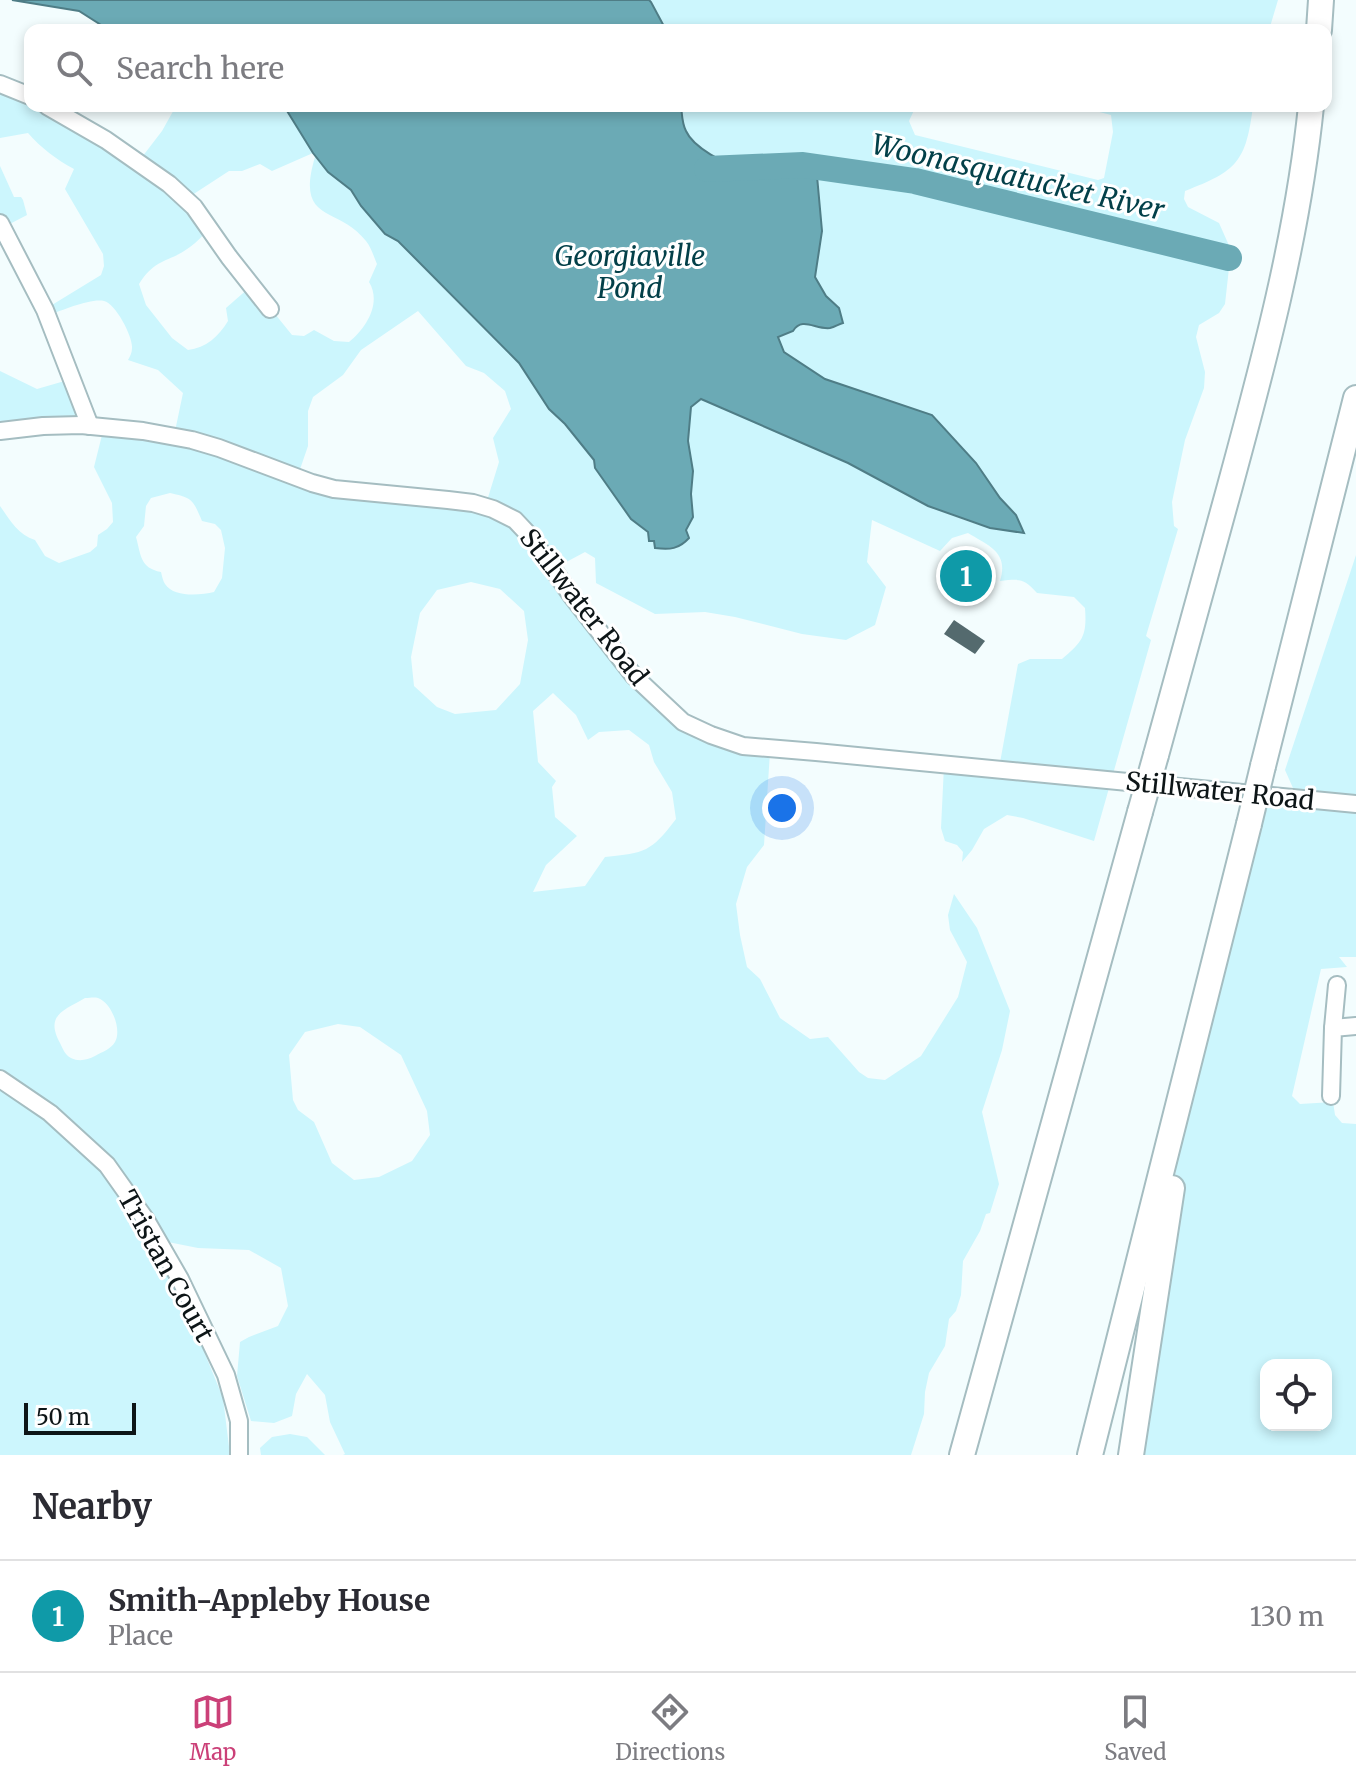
<!DOCTYPE html>
<html lang="en">
<head>
<meta charset="utf-8">
<style>
  body { margin:0; font-family:Merriweather,serif; background:#f7f7f7; color:#2b2b33 }
  .controls { position:absolute; right:24px; bottom:24px; display:grid; overflow:hidden; border-radius:16px; box-shadow:0 4px 12px #0003 }
  .controls button { width:72px; height:72px; display:grid; place-items:center; padding:0; border:0; border-bottom:2px solid #e1e1e2; background:#fff; color:#2b2b33; font:40px sans-serif }
  .scale { position:absolute; left:24px; bottom:20px; width:112px; box-sizing:border-box; padding-left:8px; border:4px solid #0d1517; border-top:0; font-size:22px; line-height:28px; white-space:nowrap; color:#0d1517; -webkit-text-stroke:6px #fff; paint-order:stroke }
  .you { position:absolute; left:782px; top:808px; width:28px; height:28px; margin:-20px; border:6px solid #fff; border-radius:50%; background:#1a73e8; box-shadow:0 0 0 12px #1a73e833 }
  .badge { display:grid; place-items:center; width:52px; height:52px; border-radius:50%; background:#cb4078; color:#fff; font-size:26px; font-weight:700 }
  .pin { position:absolute; translate:-50% -50%; border:4px solid #fff; box-shadow:0 2px 8px #0006 }
  .list { margin:0; padding:0; list-style:none }
  h2 { display:flex; justify-content:space-between; align-items:center; height:104px; margin:0; padding:0 32px; font-size:34px }
  h2 small { font-size:26px; font-weight:400; color:#7c7c81 }
  .list li { display:grid; grid-template-columns:52px 1fr auto; gap:24px; align-items:center; box-sizing:border-box; height:112px; padding:0 32px; border-top:2px solid #e1e1e2 }
  .list b { display:block; font-size:30px; white-space:nowrap }
  .list p { margin:0; font-size:26px; white-space:nowrap; color:#7c7c81 }
  .list em { font-size:26px; font-style:normal; color:#7c7c81 }
  .icon { flex:none; width:44px; height:44px; fill:none; stroke:currentColor; stroke-width:2; stroke-linecap:round; stroke-linejoin:round }
  .map { position:relative; flex:none; width:1356px; height:1455px; overflow:hidden }
  .search { position:absolute; background:#fff; box-shadow:0 4px 12px #0003; left:24px; right:24px; top:24px; height:88px; display:flex; align-items:center; gap:20px; box-sizing:border-box; padding:0 28px; border-radius:16px; color:#7c7c81; font-size:30px }
  .sheet { height:216px; background:#fff }
  nav { display:flex; justify-content:space-around; align-items:center; box-sizing:border-box; height:112px; border-top:2px solid #e1e1e2; background:#fff; font-size:22px; color:#7c7c81 }
  nav a { display:grid; justify-items:center; gap:4px }
  nav .on { color:#cb4078 }
  .map>svg:first-child { display:block }
  .green { fill:#ccf6fd; fill-rule:evenodd }
  .water { fill:#6baab5; stroke:#4f7d86; stroke-width:2 }
  .lines { fill:none; stroke-linecap:round; stroke-linejoin:round }
  .river { stroke:#6baab5; stroke-width:26 }
  .building { fill:#546a6e }
  .minor-casing { stroke:#a5bdc1; stroke-width:20 }
  .highway-casing { stroke:#a5bdc1; stroke-width:28 }
  .minor { stroke:#fff; stroke-width:16 }
  .highway { stroke:#fff; stroke-width:24 }
  .highway-bridge-casing { stroke:#a5bdc1; stroke-width:28; stroke-linecap:butt }
  .highway-bridge { stroke:#fff; stroke-width:24 }
  .labels { text-anchor:middle; stroke-width:6; stroke-linejoin:round; paint-order:stroke }
  .street-label { font-size:26px; fill:#0d1517; stroke:#fff }
  .water-label { font-size:28px; font-style:italic; fill:#034049; stroke:#fff }
</style>
</head>
<body>
<div class="map">
<svg width="1356" height="1455" viewBox="0 0 1356 1455">
  <rect width="100%" height="100%" fill="#f3fdfe"/>
  <g class="green">
    <polygon points="649,0 1278,0 1269,30 666,30 651,2"/>
    <path d="M 0,87 L 30,98 L 30,106 L 43,106 L 139,161 L 162,131 L 176,106 L 284,106 L 313,153 L 272,171 L 260,164 L 242,171 L 229,171 L 186,199 L 209,229 C 203,235 197,242 190,247 C 169,263 156,257 139,284 L 146,305 L 172,338 L 188,350 C 206,348 219,336 228,321 L 226,308 L 250,287 L 254,288 L 292,335 L 304,336 L 314,330 L 334,341 L 349,342 C 366,328 382,303 369,282 L 377,264 C 374,257 371,247 366,241 C 338,205 295,224 315,157 L 328,172 L 351,190 L 361,206 L 385,233 L 398,241 L 519,363 L 549,409 L 565,424 L 594,460 L 631,519 L 649,532 L 686,530 L 693,517 L 691,494 L 693,471 L 688,441 L 691,406 L 701,399 C 750,420 800,440 848,463 C 904,490 960,530 1024,532 L 1016,515 L 1000,498 L 976,463 L 932,415 L 825,379 L 784,352 L 778,336 L 792,331 C 799,318 816,326 828,329 L 839,309 L 826,296 L 815,276 L 822,231 L 768,168 L 742,168 L 721,160 L 694,144 L 684,129 L 681,106 L 916,106 L 909,121 L 915,135 L 1098,180 L 1104,178 L 1113,132 L 1111,115 L 1076,106 L 1253,106 C 1246,162 1237,171 1185,191 L 1184,199 L 1188,207 L 1219,223 L 1231,250 L 1225,304 L 1219,313 L 1199,325 L 1196,337 L 1205,372 L 1204,388 L 1185,440 L 1172,502 L 1174,526 L 1178,529 L 1146,636 L 1151,640 L 1094,841 L 1023,818 L 1007,815 L 984,829 L 972,850 L 962,862 L 963,852 L 957,845 L 945,841 L 941,828 L 944,766 L 999,768 L 1018,664 L 1030,659 L 1062,659 C 1083,641 1087,636 1085,608 L 1074,597 L 1037,593 C 1024,578 1020,579 1000,581 C 1009,552 989,546 968,533 L 952,538 L 940,551 L 872,520 L 867,562 L 886,587 L 875,625 L 846,640 L 802,634 L 735,617 L 705,612 L 655,614 L 596,583 L 595,558 L 585,552 L 557,567 L 635,670 L 678,712 L 770,752 L 764,845 L 747,867 L 736,904 L 740,935 L 747,967 L 760,979 L 780,1018 L 810,1039 L 828,1037 L 859,1072 L 868,1078 L 885,1080 L 921,1056 L 958,997 L 967,962 L 950,930 L 948,915 L 954,894 L 977,928 L 1010,1011 L 1002,1050 L 982,1112 L 999,1184 L 990,1213 L 986,1214 L 980,1231 L 963,1261 L 961,1295 L 956,1311 L 949,1319 L 945,1346 L 929,1373 L 925,1392 L 924,1414 L 911,1455 L 343,1455 L 345,1454 L 330,1422 L 325,1395 L 307,1374 L 296,1394 L 292,1416 L 274,1423 L 251,1421 L 237,1376 L 240,1342 L 249,1337 L 278,1326 L 288,1306 L 281,1268 L 249,1250 L 198,1248 L 148,1238 L 192,1322 L 223,1398 L 230,1455 L 0,1455 L 0,506 C 10,520 18,535 35,540 L 45,556 L 59,563 L 90,552 L 97,546 L 98,535 L 107,529 L 113,522 L 112,503 L 94,467 L 102,435 L 174,436 L 183,393 L 158,370 L 128,360 C 130,356 132,353 132,348 C 133,337 116,304 104,301 C 91,298 63,310 49,315 L 47,308 L 101,275 L 104,266 L 103,254 L 65,189 L 74,169 C 57,160 41,148 28,133 L 0,138 ZM 418,311 L 466,366 L 484,373 L 505,391 L 511,409 L 493,438 L 499,462 L 486,504 L 297,478 L 308,446 L 308,411 L 313,397 L 343,375 L 361,350 ZM 170,493 C 193,498 193,500 202,521 L 215,524 L 221,530 L 225,548 L 222,578 L 214,592 C 201,595 174,598 165,584 C 163,581 162,576 161,572 C 140,568 141,555 136,537 L 144,526 L 146,506 L 151,498 ZM 471,582 L 500,589 L 524,611 L 528,640 L 520,684 L 496,710 L 455,714 L 437,707 L 414,686 L 411,657 L 420,613 L 437,590 ZM 553,693 L 576,715 L 588,740 L 599,732 L 629,730 L 649,745 L 654,762 L 672,792 L 676,819 C 651,852 645,853 605,857 L 585,886 L 533,892 L 546,865 L 577,836 L 555,817 L 552,787 L 556,781 L 538,762 L 533,711 ZM 85,998 C 90,998 94,997 98,998 C 112,1003 122,1030 115,1042 C 111,1049 102,1052 95,1056 C 87,1060 79,1062 71,1058 C 65,1055 63,1049 60,1043 C 45,1015 63,1011 85,998 ZM 338,1024 L 360,1027 L 401,1055 L 427,1111 L 430,1135 L 412,1161 L 379,1177 L 354,1180 L 332,1163 L 314,1122 L 298,1110 L 293,1100 L 289,1055 L 305,1032 Z"/>
    <polygon points="0,166 14,197 21,197 23,200 27,215 2,228 0,224"/>
    <polygon points="0,371 37,389 68,380 89,422 0,434"/>
    <path d="M 1356,555 L 1356,957 L 1339,957 L 1347,967 L 1321,969 L 1292,1096 L 1300,1104 L 1333,1102 L 1335,1115 L 1342,1123 L 1356,1124 L 1356,1455 L 1131,1455 L 1188,1093 L 1256,800 L 1297,797 L 1285,770 ZM 1266,1365 L 1326,1365 L 1326,1425 L 1266,1425 Z"/>
    <polygon points="290,1434 307,1437 325,1455 261,1455 260,1448 272,1437"/>
  </g>
  <g class="water">
    <polygon points="12,0 649,0 651,2 666,30 214,30 185,26 179,28 177,30 109,30 79,11"/>
    <path d="M 284,106 L 681,106 C 682,114 682,124 686,131 C 693,147 725,165 743,168 C 763,171 786,164 805,161 L 817,176 L 822,231 L 815,277 L 826,296 L 839,308 L 843,323 C 839,324 835,327 830,328 C 816,330 802,316 793,331 L 778,337 L 784,352 L 825,379 L 932,415 L 976,463 L 1000,498 L 1016,515 L 1024,533 L 990,528 L 928,506 L 848,463 L 701,399 L 691,407 L 688,441 L 693,471 L 691,494 L 693,517 L 686,530 L 689,538 C 679,549 670,550 655,548 L 654,541 L 649,541 L 648,532 L 631,519 L 595,468 L 594,460 L 565,424 L 549,409 L 519,363 L 398,241 L 385,234 L 361,206 L 351,190 L 328,172 L 313,153 Z"/>
  </g>
  <g class="lines">
    <polyline class="river" points="707,169 803,165 915,181 1229,258"/>
  </g>
  <g class="building">
    <polygon points="970,553 988,569 975,584 977,586 970,594 940,567 947,559 957,567"/>
    <polygon points="954,620 985,641 975,654 944,634"/>
  </g>
  <g class="lines">
    <g class="minor-casing">
      <g id="minor">
        <polyline points="0,84 30,96"/>
        <polyline points="47,106 106,140 169,184 194,207 229,257 270,309"/>
        <polyline points="0,223 45,310 90,426"/>
        <polyline points="0,431 43,426 81,425 143,431 192,440 219,448 312,483 334,489 448,500 473,503 493,509 515,520 530,536 571,595 634,676 683,722 711,735 743,746 816,752 1356,804"/>
        <polyline points="1333,1028 1337,985"/>
        <polyline points="0,1079 50,1113 107,1165 146,1220 180,1279 226,1375 239,1421 239,1455"/>
        <polyline points="1331,1096 1333,1028 1356,1026"/>
      </g>
    </g>
    <g class="highway-casing">
      <g id="highway">
        <polyline points="1319,30 1321,0"/>
        <path d="M 1156,755 C 1181,665 1205,576 1230,486 C 1264,361 1298,235 1311,106"/>
        <polyline points="1263,766 1356,398"/>
        <polyline points="962,1455 1140,812"/>
        <polyline points="1090,1455 1249,824"/>
        <polyline points="1131,1455 1172,1188"/>
      </g>
    </g>
    <use href="#minor" class="minor"/>
    <use href="#highway" class="highway"/>
    <g class="highway-bridge-casing">
      <g id="highway-bridge">
        <polyline points="1140,812 1156,755"/>
        <polyline points="1249,824 1263,766"/>
      </g>
    </g>
    <use href="#highway-bridge" class="highway-bridge"/>
  </g>
  <g class="labels">
    <g class="street-label">
      <text transform="translate(584 607) rotate(52)" y="9">Stillwater Road</text>
      <text transform="translate(1220 791) rotate(6)" y="9">Stillwater Road</text>
      <text transform="translate(166 1266) rotate(61)" y="9">Tristan Court</text>
    </g>
    <g class="water-label">
      <text transform="translate(1018 177) rotate(13)" y="10">Woonasquatucket River</text>
      <text x="630" y="266">Georgiaville<tspan x="630" dy="32">Pond</tspan></text>
    </g>
  </g>
</svg>
<div class="controls">
<button><svg class="icon" aria-label="locate" viewBox="0 0 24 24"><circle cx="12" cy="12" r="6"/><path d="M12 2v4M12 18v4M2 12h4M18 12h4"/></svg></button>
</div>
<div class="scale">50 m</div>
<div class="you"></div>
<div class="pin badge" style="left:966px;top:576px;background:#0f9aa8">1</div>
<div class="search"><svg class="icon" aria-label="search" viewBox="0 0 24 24"><circle cx="10" cy="10" r="6"/><path d="M15 15l6 6"/></svg>Search here</div>
</div>
<section class="sheet">
<h2>Nearby<small></small></h2>
<ul class="list">
<li><span class="badge" style="background:#0f9aa8">1</span><div><b>Smith-Appleby House</b><p>Place</p></div><em>130 m</em></li>
</ul>
</section>
<nav>
<a class="on"><svg class="icon" aria-label="map" viewBox="0 0 24 24"><path d="M3 6l6-2 6 2 6-2v14l-6 2-6-2-6 2zM9 4v14M15 6v14"/></svg>Map</a>
<a><svg class="icon" aria-label="directions" viewBox="0 0 24 24"><path d="M12 3l9 9-9 9-9-9zM9 14v-3h6M13 9l2 2-2 2"/></svg>Directions</a>
<a><svg class="icon" aria-label="saved" viewBox="0 0 24 24"><path d="M7 4h10v16l-5-4-5 4z"/></svg>Saved</a>
</nav>
</body>
</html>
